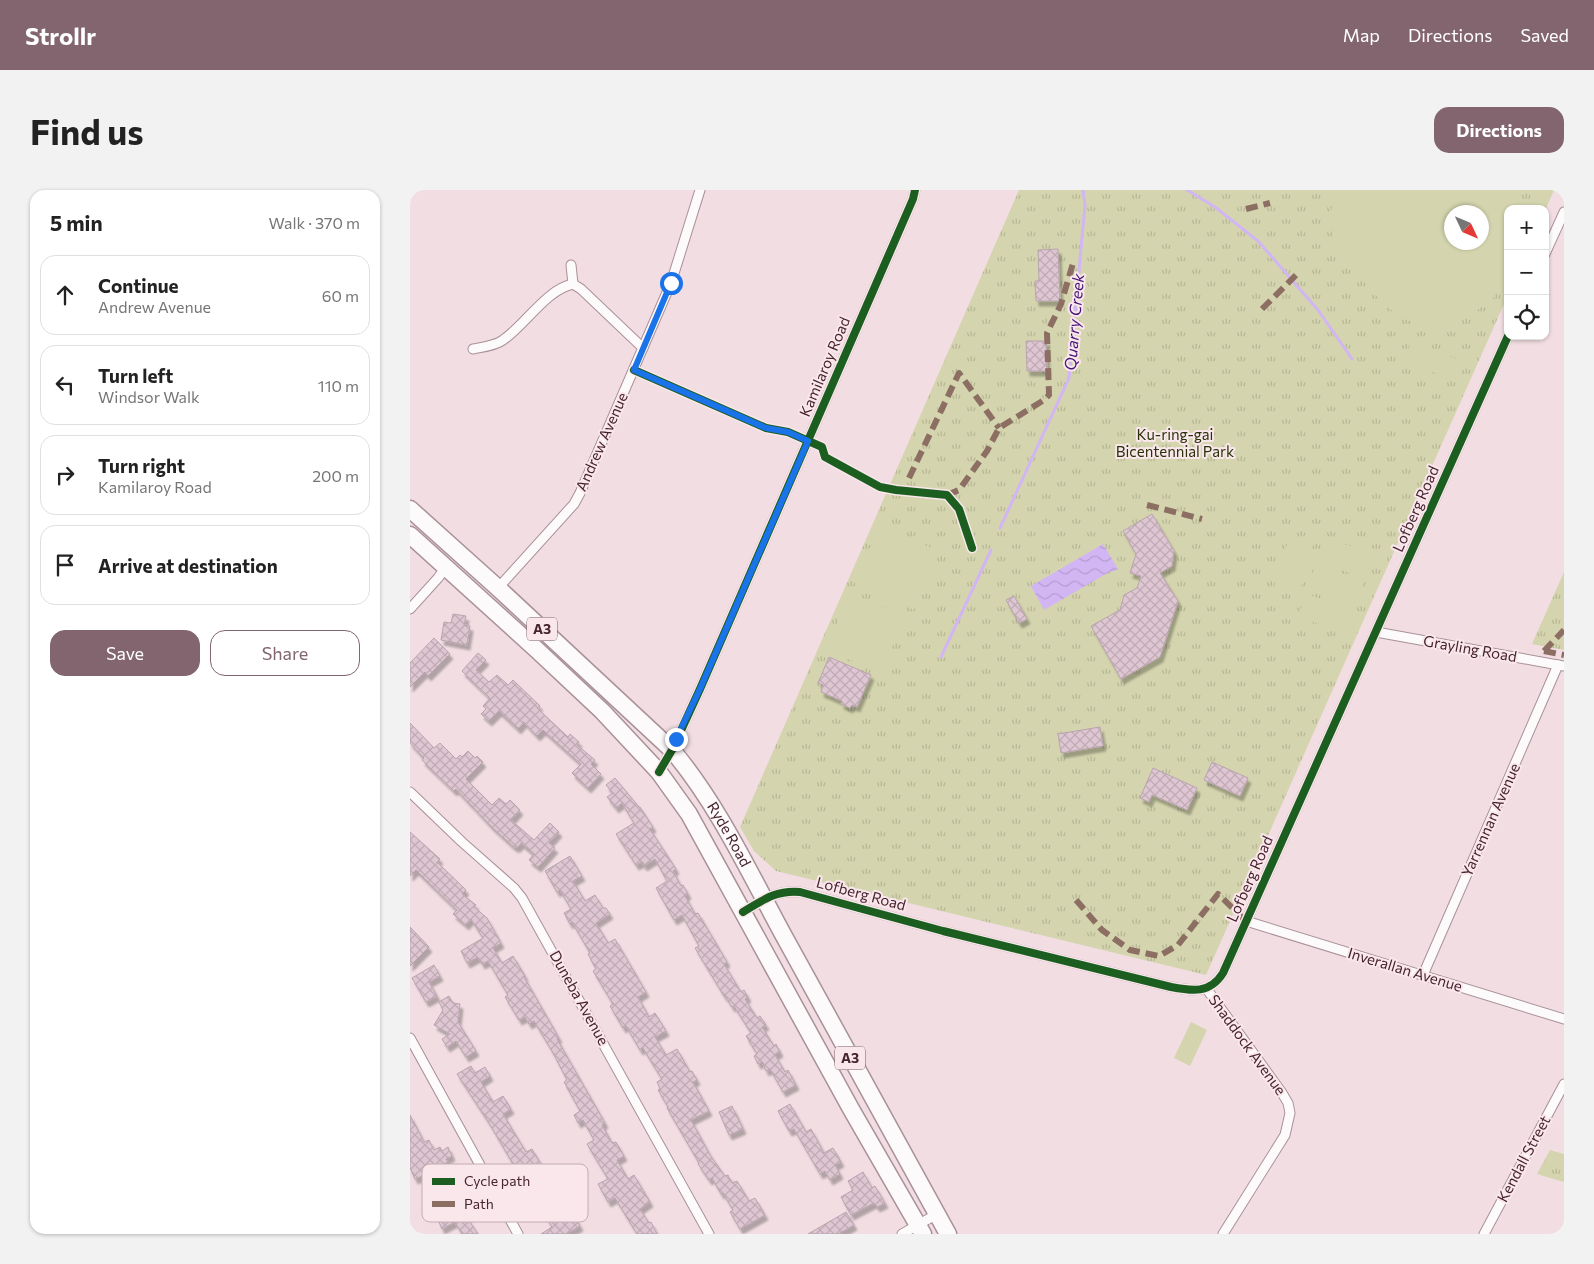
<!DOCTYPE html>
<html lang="en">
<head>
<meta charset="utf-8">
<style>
  body { margin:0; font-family:Commissioner,sans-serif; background:#f2f2f2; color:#222 }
  .controls { position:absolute; right:15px; top:15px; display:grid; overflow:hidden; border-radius:10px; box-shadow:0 1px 4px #0004 }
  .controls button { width:45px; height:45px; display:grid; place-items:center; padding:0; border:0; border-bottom:1px solid #e0e0e0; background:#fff; color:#222; font:25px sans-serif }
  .compass { position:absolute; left:1034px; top:15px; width:45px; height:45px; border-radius:50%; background:#fff; box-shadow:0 1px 4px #0004; rotate:134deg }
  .stop { position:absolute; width:15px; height:15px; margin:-11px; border:4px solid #1a73e8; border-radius:50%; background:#fff }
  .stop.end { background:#1a73e8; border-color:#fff; box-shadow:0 1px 5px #0008 }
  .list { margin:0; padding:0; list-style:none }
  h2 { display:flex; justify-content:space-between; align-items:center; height:65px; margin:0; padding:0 20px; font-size:21px }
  h2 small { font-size:16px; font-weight:400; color:#767676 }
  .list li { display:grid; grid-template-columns:32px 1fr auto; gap:15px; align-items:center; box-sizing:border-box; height:80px; margin:0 10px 10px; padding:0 10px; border:1px solid #e0e0e0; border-radius:15px }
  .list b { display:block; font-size:19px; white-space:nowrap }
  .list p { margin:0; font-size:16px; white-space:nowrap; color:#767676 }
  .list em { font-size:16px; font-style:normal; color:#767676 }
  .actions { display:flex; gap:10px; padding:15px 20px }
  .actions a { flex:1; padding:11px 0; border:1px solid #82656e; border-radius:15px; text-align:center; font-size:18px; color:#82656e }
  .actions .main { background:#82656e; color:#fff }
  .icon { flex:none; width:28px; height:28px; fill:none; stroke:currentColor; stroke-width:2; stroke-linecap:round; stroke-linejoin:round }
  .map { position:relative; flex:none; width:1154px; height:1044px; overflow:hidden; border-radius:15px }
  header { display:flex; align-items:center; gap:30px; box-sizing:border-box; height:70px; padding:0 25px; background:#82656e; color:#fff }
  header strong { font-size:24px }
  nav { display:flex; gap:28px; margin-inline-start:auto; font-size:18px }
  .intro { display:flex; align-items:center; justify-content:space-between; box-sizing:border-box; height:120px; padding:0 30px }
  h1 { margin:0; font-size:35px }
  .button { padding:12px 22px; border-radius:15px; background:#82656e; color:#fff; font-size:18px; font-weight:700 }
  main { display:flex; gap:30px; padding:0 30px }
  aside { flex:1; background:#fff; border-radius:15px; box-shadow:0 1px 4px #0004 }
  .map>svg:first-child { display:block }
  .grass { fill:url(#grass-tufts); fill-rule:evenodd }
  .garden { fill:#d4d5ae; fill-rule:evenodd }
  .water { fill:url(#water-waves) }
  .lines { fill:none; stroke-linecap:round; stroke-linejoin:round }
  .stream { stroke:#d2b6f4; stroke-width:3 }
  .building { fill:url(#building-cross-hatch); stroke:#b9a3ae; filter:url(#shadow) }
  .street-casing { stroke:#a99198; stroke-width:11 }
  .highway-casing { stroke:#a99198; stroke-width:19 }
  .street { stroke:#fdfafb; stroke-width:9 }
  .highway { stroke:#fdfafb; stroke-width:16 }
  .quiet { stroke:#8d6e63; stroke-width:6; stroke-dasharray:12 6; stroke-linecap:butt }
  .cycleway-casing { stroke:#fae7ec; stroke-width:11 }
  .cycleway { stroke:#1b5e20; stroke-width:8 }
  .route { stroke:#1a73e8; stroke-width:6 }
  .labels { text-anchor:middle; stroke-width:4; stroke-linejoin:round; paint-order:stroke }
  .shield { fill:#fae7ec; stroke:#7c5e68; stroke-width:1 }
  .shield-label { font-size:14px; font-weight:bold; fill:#46242f }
  .street-label { font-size:15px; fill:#46242f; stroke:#fae7ec }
  .park-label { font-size:15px; fill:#283108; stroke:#fae7ec }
  .water-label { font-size:16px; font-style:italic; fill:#441476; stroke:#fae7ec }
  .key { fill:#fae7ec; stroke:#c4acb3; stroke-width:1 }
  .key-label { font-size:14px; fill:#46242f }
</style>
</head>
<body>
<header>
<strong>Strollr</strong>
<nav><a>Map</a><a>Directions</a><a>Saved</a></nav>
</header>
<div class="intro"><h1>Find us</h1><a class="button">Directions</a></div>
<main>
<aside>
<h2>5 min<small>Walk · 370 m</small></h2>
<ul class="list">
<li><svg class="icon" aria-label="ahead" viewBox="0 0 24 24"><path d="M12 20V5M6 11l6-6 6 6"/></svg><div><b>Continue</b><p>Andrew Avenue</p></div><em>60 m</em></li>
<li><svg class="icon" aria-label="left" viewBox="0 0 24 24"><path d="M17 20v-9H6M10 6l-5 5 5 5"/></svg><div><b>Turn left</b><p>Windsor Walk</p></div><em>110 m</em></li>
<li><svg class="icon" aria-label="right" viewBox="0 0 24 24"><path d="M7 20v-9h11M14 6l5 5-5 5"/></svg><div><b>Turn right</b><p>Kamilaroy Road</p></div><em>200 m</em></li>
<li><svg class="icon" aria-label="arrive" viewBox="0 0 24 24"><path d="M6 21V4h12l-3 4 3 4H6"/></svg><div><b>Arrive at destination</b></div></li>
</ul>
<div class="actions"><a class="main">Save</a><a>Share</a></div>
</aside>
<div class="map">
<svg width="1154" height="1044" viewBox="0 0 1154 1044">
  <defs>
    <pattern id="grass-tufts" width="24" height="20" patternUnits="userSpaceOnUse" patternTransform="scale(1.25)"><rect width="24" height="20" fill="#d4d5ae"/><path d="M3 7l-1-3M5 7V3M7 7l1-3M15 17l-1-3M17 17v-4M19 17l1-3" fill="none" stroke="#b7b796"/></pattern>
    <pattern id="water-waves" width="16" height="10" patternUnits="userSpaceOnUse" patternTransform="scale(1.25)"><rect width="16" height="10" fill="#d2b6f4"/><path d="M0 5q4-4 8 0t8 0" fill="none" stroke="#b69cd2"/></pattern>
    <pattern id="building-cross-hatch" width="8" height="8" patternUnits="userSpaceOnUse" patternTransform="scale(1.25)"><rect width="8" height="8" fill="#dec7d3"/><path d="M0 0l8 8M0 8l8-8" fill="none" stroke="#c0abb5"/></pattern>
    <filter id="shadow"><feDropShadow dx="3" dy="5" stdDeviation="1" flood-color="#0004"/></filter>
  </defs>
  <rect width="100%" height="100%" fill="#f1dde2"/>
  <g class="grass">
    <path d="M 609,0 L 1144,0 L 1135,21 L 1135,19 L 1098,19 L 1098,105 L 796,785 L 366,681 L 344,661 L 330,637 ZM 1042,22 L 1072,22 L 1072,52 L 1042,52 Z"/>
    <polygon points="1154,382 1154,460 1122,454"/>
    <polygon points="1140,960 1154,964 1154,992 1127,984"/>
  </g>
  <g class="garden">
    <path d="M 930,0 L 1102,0 L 1110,9 L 1113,19 L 1098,19 L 1098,86 L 1084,107 L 1060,126 L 1034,136 L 1014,135 L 994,129 L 974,115 L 925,57 L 918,26 ZM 1042,22 L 1072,22 L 1072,52 L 1042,52 Z"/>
    <polygon points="1001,152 1046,169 1038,188 994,171"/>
    <polygon points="470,335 530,362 504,420 444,393"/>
    <polygon points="879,347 903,355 889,403 864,396"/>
    <polygon points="914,348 963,363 955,388 906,372"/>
    <polygon points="905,376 953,391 946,415 898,400"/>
    <polygon points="441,403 495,427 471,483 416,460"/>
    <polygon points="896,404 945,420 937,443 888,427"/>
    <polygon points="781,832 797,840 780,876 764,868"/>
  </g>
  <polygon class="water" points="693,354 708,379 702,382 701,381 634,420 621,396"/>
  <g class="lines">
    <g class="stream">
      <polyline points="777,0 805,17 848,51 908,120 942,169"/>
      <polyline points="590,338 659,188 675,15 673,0"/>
      <polyline points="531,467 581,360"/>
    </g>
  </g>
  <g class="building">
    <polygon points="648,59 650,111 626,111 625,91 629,91 628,60"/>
    <polygon points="616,151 636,151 637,181 617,181"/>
    <polygon points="742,324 764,361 762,376 750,383 768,411 750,467 711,489 681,436 710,420 714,405 727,398 731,386 720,383 726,364 713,341"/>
    <polygon points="604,406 617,429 609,433 596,410"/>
    <polygon points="43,424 56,426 54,435 60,436 57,455 31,450 34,432 41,433"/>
    <polygon points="24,448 40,464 18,486 15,482 0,497 0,473"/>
    <polygon points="68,463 76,470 66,480 79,492 87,485 98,495 103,490 130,516 127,518 158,547 160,544 169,552 167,555 185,570 181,574 191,584 178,598 162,583 171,574 133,540 127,546 114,532 108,539 89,521 79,531 71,524 76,519 73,516 80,508 52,481"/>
    <polygon points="419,467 461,485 447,517 442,515 440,518 431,514 432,511 411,502 413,495 408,493"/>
    <polygon points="0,533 24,558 30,553 46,569 50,565 52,567 58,561 65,568 67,566 73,572 56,589 82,615 89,608 96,614 100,610 110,620 101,630 124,650 140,633 149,642 139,653 145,658 128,677 119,670 124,664 111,653 108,657 104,657 82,637 46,599 44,601 12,570 14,568 0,553"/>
    <polygon points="690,537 693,556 651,563 648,544"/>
    <polygon points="802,572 838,588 830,606 794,590"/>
    <polygon points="743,578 787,598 777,620 742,605 739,612 730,608"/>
    <polygon points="205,588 229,617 230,617 243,637 240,639 266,679 263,681 271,696 273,695 278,704 275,706 285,724 288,723 317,772 314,774 331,802 334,800 338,807 335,809 347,828 350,826 356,835 352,837 364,856 366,854 370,862 365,865 375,882 378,880 386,895 373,902 360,879 356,881 352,872 348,874 344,866 347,864 336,846 341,843 324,816 322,817 315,806 314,806 285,758 289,756 272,725 264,730 246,698 257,691 245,669 234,676 232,672 226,675 206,644 224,633 212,613 206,618 197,607 203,603 196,595"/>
    <polygon points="0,642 30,669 27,672 56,700 52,704 66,715 64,717 77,728 91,753 83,758 92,773 103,766 115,786 114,787 149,848 147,849 195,933 192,935 202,953 206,952 214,966 207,970 218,989 224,985 240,1012 230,1019 239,1033 241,1032 247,1044 227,1044 205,1008 198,1012 188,994 198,989 177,954 184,950 173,930 168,933 164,925 170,921 154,892 157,890 142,861 124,831 119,834 115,827 109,830 95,807 98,805 78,771 72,774 68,767 57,773 51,761 73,748 61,729 56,735 43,724 47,720 6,680 0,686"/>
    <polygon points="160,666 172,686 163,691 175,711 185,705 193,718 196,718 200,724 186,733 198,753 205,749 236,802 228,807 239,827 245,823 256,841 245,847 256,865 267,859 280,882 282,881 287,890 283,892 299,921 281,930 300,965 315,986 318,985 322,993 327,991 339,1011 345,1008 355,1025 330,1039 320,1022 323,1020 313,1003 311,1004 302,988 299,990 288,974 289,973 257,918 258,917 248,900 250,899 247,892 252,889 242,873 233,858 230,860 216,836 213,838 200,816 203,814 183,781 186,779 178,764 180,763 162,732 160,734 154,723 161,719 150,700 147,702 135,681"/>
    <polygon points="0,737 19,757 0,776"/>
    <polygon points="24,775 30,786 19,792 27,806 16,812 2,788"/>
    <polygon points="39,806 43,813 50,814 48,832 66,861 56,867 46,851 37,857 32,849 40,844 24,835 33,820 29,812"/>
    <polygon points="61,876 65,883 75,877 80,886 71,892 83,912 93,906 101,919 93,924 116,962 122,959 138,986 140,984 170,1036 156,1044 131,1044 142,1037 131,1018 128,1020 116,999 117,998 79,933 47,884"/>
    <polygon points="380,914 396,942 401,939 414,963 423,958 431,972 425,975 430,984 420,990 415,981 410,984 384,939 379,941 368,921"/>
    <polygon points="322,916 333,939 319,945 309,922"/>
    <polygon points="0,925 14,952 19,950 24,960 30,957 32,961 38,957 42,966 36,969 38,972 30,976 38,990 48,999 46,1000 54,1015 50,1017 68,1044 52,1044 45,1032 32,1039 28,1030 30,1029 25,1019 31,1016 14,985 5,989 0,978"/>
    <polygon points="453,982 462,998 465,996 475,1013 467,1017 464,1013 441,1025 431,1007 443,1000 438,991"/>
    <polygon points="436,1022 444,1035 428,1044 398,1044"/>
  </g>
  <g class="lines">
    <g class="street-casing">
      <g id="street">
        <polyline points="1135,64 1154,22"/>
        <polyline points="161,75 163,94"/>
        <path d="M 63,159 C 73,157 85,156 93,150 C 115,135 137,99 163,94 L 171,99 L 233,158"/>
        <polyline points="88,398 164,314 170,303 261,93 290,0"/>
        <polyline points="0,419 28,388 36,377"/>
        <polyline points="966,442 1154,476"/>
        <polyline points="249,582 262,560 290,499 503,9 505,0"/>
        <polyline points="0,602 52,652 104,698 112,708 299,1044"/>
        <path d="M 333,722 C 353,710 366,700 390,702 L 533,741 L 761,797 C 782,801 800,804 813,783 L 1098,146"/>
        <polyline points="836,731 1154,829"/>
        <polyline points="1013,785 1148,475"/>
        <polyline points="796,798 872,903 878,913 880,923 875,945 813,1044"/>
        <polyline points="0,848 108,1044"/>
        <polyline points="492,1044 527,1024"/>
        <polyline points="1074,1044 1154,894"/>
      </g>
    </g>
    <g class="highway-casing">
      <g id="highway">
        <path id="s1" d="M 0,319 L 88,398 L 262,560 C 309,616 340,684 375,748 C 429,847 483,946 538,1044"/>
        <polyline points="0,345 127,460 192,521 249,582 279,624 441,919 513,1044"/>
      </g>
    </g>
    <use href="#street" class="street"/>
    <use href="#highway" class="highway"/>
    <g class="quiet">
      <polyline points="836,19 860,13"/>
      <polyline points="852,119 889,82"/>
      <polyline points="499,288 549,183 589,238"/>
      <polyline points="537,305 549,300 577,261 589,238 634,210 639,205 637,143 651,114 664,70"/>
      <polyline points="737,315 792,329"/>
      <polyline points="1134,461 1154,440"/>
      <polyline points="1134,461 1154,465"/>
      <polyline points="666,710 692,740 720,760 749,766 768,755 808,704 836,731"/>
    </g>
    <g class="cycleway-casing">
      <g id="cycleway">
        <polyline points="224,180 356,238 378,242 412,257 415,267 470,297 486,300 537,305 549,319 562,358"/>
        <polyline points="249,582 262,560 290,499 503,9 505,0"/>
        <path d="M 333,722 C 353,710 366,700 390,702 L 533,741 L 761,797 C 782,801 800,804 813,783 L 1098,146"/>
      </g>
    </g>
    <use href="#cycleway" class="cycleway"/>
  </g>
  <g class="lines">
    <polyline class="route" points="261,93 224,180 356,238 378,242 398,251 290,499 266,549"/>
  </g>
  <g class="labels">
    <g class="shield">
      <rect x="117" y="427.5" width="30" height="23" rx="4"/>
      <rect x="425" y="856.5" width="30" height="23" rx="4"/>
    </g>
    <g class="shield-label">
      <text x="132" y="444">A3</text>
      <text x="440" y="873">A3</text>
    </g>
    <g class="street-label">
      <text transform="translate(415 177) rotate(-67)" y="5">Kamilaroy Road</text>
      <text transform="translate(192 252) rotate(-66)" y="5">Andrew Avenue</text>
      <text transform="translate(1006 319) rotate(-66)" y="5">Lofberg Road</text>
      <text transform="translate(1060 459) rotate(10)" y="5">Grayling Road</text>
      <text transform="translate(1081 630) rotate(-66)" y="5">Yarrennan Avenue</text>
      <text dy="5" stroke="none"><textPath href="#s1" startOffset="458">Ryde Road</textPath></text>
      <text transform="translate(840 689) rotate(-66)" y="5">Lofberg Road</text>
      <text transform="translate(451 704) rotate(15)" y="5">Lofberg Road</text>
      <text transform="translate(995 780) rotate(17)" y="5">Inverallan Avenue</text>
      <text transform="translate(169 808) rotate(61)" y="5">Duneba Avenue</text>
      <text transform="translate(837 855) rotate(54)" y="5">Shaddock Avenue</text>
      <text transform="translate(1114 969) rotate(-62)" y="5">Kendall Street</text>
    </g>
    <g class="park-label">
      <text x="765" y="250">Ku-ring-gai<tspan x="765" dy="17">Bicentennial Park</tspan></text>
    </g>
    <g class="water-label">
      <text transform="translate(664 132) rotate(-85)" y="6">Quarry Creek</text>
    </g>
  </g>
  <rect x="12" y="974" width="166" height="58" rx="8" class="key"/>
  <rect x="22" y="988" width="23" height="7" fill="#1b5e20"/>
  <rect x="22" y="1011" width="23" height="6" fill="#8d6e63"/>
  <g class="key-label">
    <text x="54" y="996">Cycle path</text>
    <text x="54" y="1019">Path</text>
  </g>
</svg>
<div class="controls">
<button>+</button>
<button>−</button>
<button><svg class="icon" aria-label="locate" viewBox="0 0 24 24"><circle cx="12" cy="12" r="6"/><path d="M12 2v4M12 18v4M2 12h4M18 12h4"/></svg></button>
</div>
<svg class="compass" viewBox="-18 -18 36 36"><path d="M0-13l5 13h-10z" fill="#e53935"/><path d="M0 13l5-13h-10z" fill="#767676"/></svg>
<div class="stop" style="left:261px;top:93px"></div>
<div class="stop end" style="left:266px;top:549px"></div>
</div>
</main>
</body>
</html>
